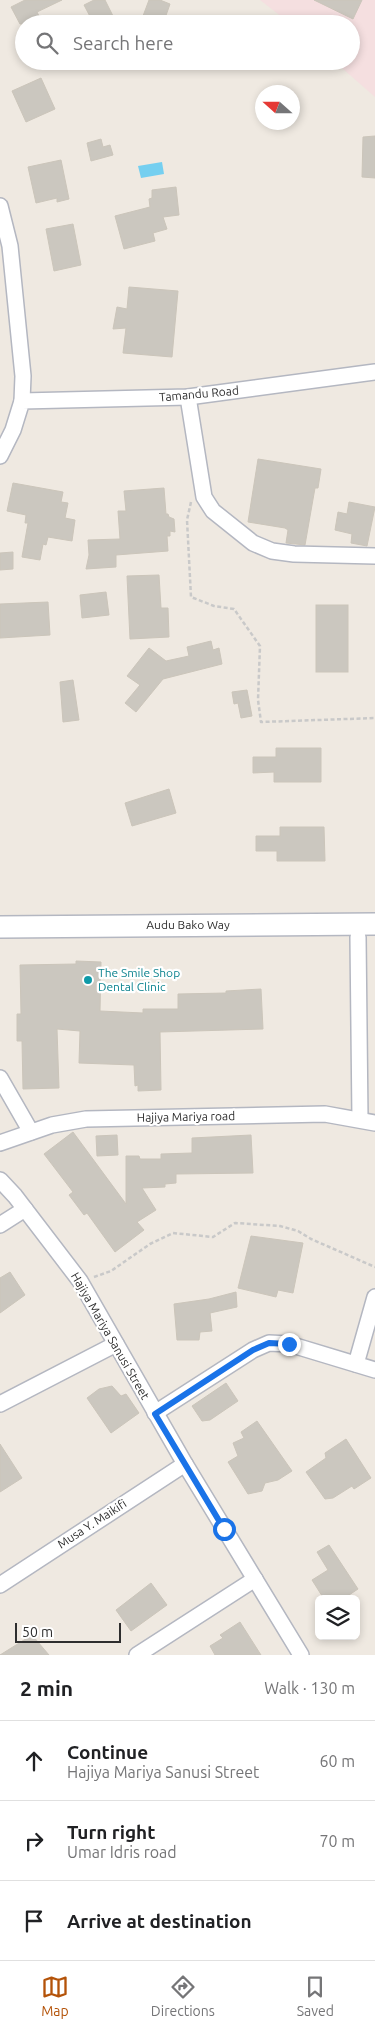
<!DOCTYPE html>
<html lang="en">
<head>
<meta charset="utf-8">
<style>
  body { margin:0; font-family:Ubuntu,sans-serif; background:#f6f6f6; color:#202124 }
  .controls { position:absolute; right:15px; bottom:15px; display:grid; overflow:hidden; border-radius:8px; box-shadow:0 2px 8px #0003 }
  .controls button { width:45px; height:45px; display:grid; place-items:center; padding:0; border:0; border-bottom:1px solid #e0e0e0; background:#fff; color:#202124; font:25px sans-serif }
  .compass { position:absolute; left:255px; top:85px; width:45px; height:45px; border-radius:50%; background:#fff; box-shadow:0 2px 8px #0003; rotate:291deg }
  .scale { position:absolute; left:15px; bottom:12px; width:106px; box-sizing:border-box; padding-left:5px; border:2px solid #2e2e2e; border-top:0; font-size:14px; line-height:18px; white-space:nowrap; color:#2e2e2e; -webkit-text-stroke:4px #fff; paint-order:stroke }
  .stop { position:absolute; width:15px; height:15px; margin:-11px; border:4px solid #1a73e8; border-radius:50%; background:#fff }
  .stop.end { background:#1a73e8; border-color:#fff; box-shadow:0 1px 5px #0008 }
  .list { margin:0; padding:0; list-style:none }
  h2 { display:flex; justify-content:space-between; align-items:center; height:65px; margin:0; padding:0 20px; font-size:21px }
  h2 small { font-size:16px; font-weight:400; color:#757577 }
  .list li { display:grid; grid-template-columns:32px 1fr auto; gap:15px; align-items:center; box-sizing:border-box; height:80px; padding:0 20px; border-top:1px solid #e0e0e0 }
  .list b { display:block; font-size:19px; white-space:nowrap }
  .list p { margin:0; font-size:16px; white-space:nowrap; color:#757577 }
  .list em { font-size:16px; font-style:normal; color:#757577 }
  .icon { flex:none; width:28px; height:28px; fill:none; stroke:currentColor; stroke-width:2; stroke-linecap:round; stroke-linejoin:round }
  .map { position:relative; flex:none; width:375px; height:1655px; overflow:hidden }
  .search { position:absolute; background:#fff; box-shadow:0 2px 8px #0003; left:15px; right:15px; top:15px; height:55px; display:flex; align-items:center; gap:12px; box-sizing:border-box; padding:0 18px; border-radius:28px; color:#757577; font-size:19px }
  .sheet { height:305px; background:#fff }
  nav { display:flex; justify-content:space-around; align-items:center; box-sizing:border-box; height:70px; border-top:1px solid #e0e0e0; background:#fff; font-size:14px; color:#757577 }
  nav a { display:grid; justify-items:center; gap:2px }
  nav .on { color:#b45309 }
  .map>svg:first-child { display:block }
  .medical { fill:#f5dfe0 }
  .water { fill:#75cff0 }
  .building { fill:#cbc7bf; stroke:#cbc5ba }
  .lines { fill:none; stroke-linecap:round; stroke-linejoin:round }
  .street-casing { stroke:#b4b7c1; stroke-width:18 }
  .secondary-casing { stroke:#b4b7c1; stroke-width:24 }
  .path { stroke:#c9c9c9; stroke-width:2.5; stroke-dasharray:4 2.5; stroke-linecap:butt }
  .street { stroke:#fff; stroke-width:15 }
  .secondary { stroke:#fff; stroke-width:21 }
  .route { stroke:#1a73e8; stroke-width:6 }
  .culture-dot { fill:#0f9aa8; stroke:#fff; stroke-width:2 }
  .labels { text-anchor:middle; stroke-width:4.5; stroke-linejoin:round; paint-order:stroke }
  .street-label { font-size:12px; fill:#2e2e2e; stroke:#fff }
  .culture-label { font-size:12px; fill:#0d838f; stroke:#fff; text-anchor:start }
</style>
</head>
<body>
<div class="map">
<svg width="375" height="1655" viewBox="0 0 375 1655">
  <rect width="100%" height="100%" fill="#efe9e1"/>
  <polygon class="medical" points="260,0 375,0 375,97 334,61 351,61 351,24 291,24"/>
  <polygon class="water" points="162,162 164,174 141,178 138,166"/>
  <g class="building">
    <polygon points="25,0 62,0 37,12 43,24 20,24 11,7"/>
    <polygon points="94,0 105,0 117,24 94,24 84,5"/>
    <polygon points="149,0 160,0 170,4 163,24 140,24"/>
    <polygon points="314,0 362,0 353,19"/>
    <polygon points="41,78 55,109 26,122 12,91"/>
    <polygon points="375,136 375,178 362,177 363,137"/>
    <polygon points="101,139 103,147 110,145 113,155 91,161 87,143"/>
    <polygon points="61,160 69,199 57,202 57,198 36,203 28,167"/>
    <polygon points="176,187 179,215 163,217 167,229 153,233 155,241 124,249 115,216 150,207 149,199 152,198 152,190"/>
    <polygon points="73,224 81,265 54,271 46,229"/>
    <polygon points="129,287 178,291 172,357 123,353 126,328 113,329 117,307 127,309"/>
    <polygon points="258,459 321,469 318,488 315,488 305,545 286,543 288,530 285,528 248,522"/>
    <polygon points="13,483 63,492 61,502 68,503 65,518 75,520 72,541 48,537 46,545 43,544 40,560 22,557 28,523 25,523 26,515 7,511"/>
    <polygon points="164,488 166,514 168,514 169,517 174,519 175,532 170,531 170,536 167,536 168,551 116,555 116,567 86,569 89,555 88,540 120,539 118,511 126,511 124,491"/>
    <polygon points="349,502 375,507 367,546 351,543 352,534 335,530 338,512 347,514"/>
    <polygon points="13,552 13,569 0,570 0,553"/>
    <polygon points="159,575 161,608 168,608 169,637 130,639 127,576"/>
    <polygon points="106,592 109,615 82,618 80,595"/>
    <polygon points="48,602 50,635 0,638 0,604"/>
    <rect x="316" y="605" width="32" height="67"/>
    <polygon points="211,641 213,650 219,648 222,664 163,679 136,712 125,703 140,685 127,676 149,648 166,661 189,656 187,647"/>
    <polygon points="73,680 79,720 63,722 60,682"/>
    <polygon points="247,690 252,716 241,718 238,703 234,704 232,692"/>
    <polygon points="276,748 321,748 321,782 274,782 274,772 253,773 253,757 276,757"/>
    <polygon points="169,789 176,813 132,826 125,803"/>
    <polygon points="280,827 324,827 325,861 277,861 277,851 256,851 256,836 280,836"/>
    <polygon points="76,961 101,962 100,1011 143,1013 143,1009 178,1009 178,994 226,993 226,991 261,989 263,1029 160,1032 161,1090 138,1091 138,1085 135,1086 134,1065 79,1063 80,1031 57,1029 59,1088 23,1089 22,1041 17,1041 17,1014 21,1014 20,965 76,964"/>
    <polygon points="73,1132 126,1204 126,1156 139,1156 140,1159 161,1159 161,1154 192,1153 192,1138 251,1135 253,1173 176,1174 176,1183 165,1184 165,1187 142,1188 156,1210 137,1222 144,1230 115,1252 87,1213 84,1215 69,1195 73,1192 44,1154"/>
    <polygon points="117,1135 118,1155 97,1156 96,1136"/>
    <polygon points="251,1236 303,1243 293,1293 278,1290 276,1297 238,1288"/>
    <polygon points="10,1272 25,1295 0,1313 0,1278"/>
    <polygon points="236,1292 237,1307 210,1313 212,1331 200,1332 199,1340 177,1340 174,1304 209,1299"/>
    <polygon points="226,1383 238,1401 210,1420 202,1421 192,1406"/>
    <polygon points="112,1386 121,1396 126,1394 139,1413 111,1433 87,1398 99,1389"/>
    <polygon points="257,1421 292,1471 278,1480 265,1483 262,1491 248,1494 228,1462 238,1456 233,1443 244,1438 241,1432"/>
    <polygon points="346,1439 371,1478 354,1489 352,1486 333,1498 325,1499 306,1472 326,1458 325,1453"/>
    <polygon points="0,1444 22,1478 0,1492"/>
    <polygon points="329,1545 358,1589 343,1599 324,1599 312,1580 328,1570 317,1552"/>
    <polygon points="151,1583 167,1605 131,1631 116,1610"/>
    <polygon points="240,1622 261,1655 215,1655 210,1646 223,1638 220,1635"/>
    <polygon points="32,1635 49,1655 0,1655"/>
  </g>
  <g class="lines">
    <g class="street-casing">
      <g id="street">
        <polyline points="0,206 10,246 23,376 22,401"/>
        <polyline points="188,397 204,497 213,511 253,543 272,551 294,554 375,556"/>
        <polyline points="0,456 13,430 22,401 188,397 375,372"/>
        <polyline points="358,937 360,1119"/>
        <polyline points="0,1078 31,1132"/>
        <polyline points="0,1143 52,1125 86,1119 325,1114 375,1123"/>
        <polyline points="0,1180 15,1196 80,1281 185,1464 301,1655"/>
        <polyline points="0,1225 25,1209"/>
        <polyline points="356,1364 375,1297"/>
        <polyline points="0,1404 116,1344"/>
        <polyline points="155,1413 253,1350 269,1343 289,1344 375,1370"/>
        <polyline points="0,1585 185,1464"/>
        <polyline points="137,1655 255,1579"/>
      </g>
    </g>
    <g class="secondary-casing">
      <polyline id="secondary" points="0,927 375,924"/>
    </g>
    <g class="path">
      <polyline points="191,502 187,520 191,597 214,606 234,609 260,646 258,700 261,722 375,718"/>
      <polyline points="94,1277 111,1271 150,1244 173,1233 213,1237 235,1223 280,1226 298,1231 311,1239 375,1267"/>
    </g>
    <use href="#street" class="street"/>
    <use href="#secondary" class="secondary"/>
  </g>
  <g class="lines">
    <polyline class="route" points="224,1529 155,1414 253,1350 269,1343 289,1344"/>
  </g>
  <circle class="culture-dot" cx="88" cy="980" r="5"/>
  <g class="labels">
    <g class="street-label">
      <text transform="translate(199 394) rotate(-5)" y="4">Tamandu Road</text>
      <text x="188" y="929">Audu Bako Way</text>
      <text transform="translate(186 1117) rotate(-1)" y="4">Hajiya Mariya road</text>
      <text transform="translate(110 1336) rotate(60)" y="4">Hajiya Mariya Sanusi Street</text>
      <text transform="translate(92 1524) rotate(-33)" y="4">Musa Y. Maikifi</text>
    </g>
    <g class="culture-label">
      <text x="98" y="977">The Smile Shop<tspan x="98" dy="14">Dental Clinic</tspan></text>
    </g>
  </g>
</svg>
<div class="controls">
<button><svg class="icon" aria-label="layers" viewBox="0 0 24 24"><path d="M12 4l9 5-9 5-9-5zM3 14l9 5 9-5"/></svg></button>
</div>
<svg class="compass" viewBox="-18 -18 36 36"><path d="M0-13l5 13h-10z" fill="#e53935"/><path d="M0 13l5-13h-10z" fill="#757577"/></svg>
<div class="scale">50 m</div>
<div class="stop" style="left:224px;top:1529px"></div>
<div class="stop end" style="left:289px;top:1344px"></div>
<div class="search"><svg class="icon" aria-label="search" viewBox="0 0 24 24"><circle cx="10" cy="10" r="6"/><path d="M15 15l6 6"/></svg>Search here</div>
</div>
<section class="sheet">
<h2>2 min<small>Walk · 130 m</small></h2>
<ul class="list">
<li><svg class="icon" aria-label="ahead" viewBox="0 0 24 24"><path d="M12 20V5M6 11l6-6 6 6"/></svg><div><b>Continue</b><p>Hajiya Mariya Sanusi Street</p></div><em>60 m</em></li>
<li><svg class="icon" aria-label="right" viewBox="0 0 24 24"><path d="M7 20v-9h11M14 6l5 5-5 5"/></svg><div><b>Turn right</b><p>Umar Idris road</p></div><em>70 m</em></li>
<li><svg class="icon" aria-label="arrive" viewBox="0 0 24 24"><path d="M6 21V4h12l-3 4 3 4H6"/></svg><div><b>Arrive at destination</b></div></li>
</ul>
</section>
<nav>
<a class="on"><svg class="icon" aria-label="map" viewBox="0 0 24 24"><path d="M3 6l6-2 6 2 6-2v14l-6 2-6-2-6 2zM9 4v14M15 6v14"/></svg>Map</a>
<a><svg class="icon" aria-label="directions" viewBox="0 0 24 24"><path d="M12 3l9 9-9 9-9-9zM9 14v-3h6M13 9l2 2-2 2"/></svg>Directions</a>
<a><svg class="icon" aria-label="saved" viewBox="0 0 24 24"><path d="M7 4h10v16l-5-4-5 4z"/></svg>Saved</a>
</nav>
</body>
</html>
